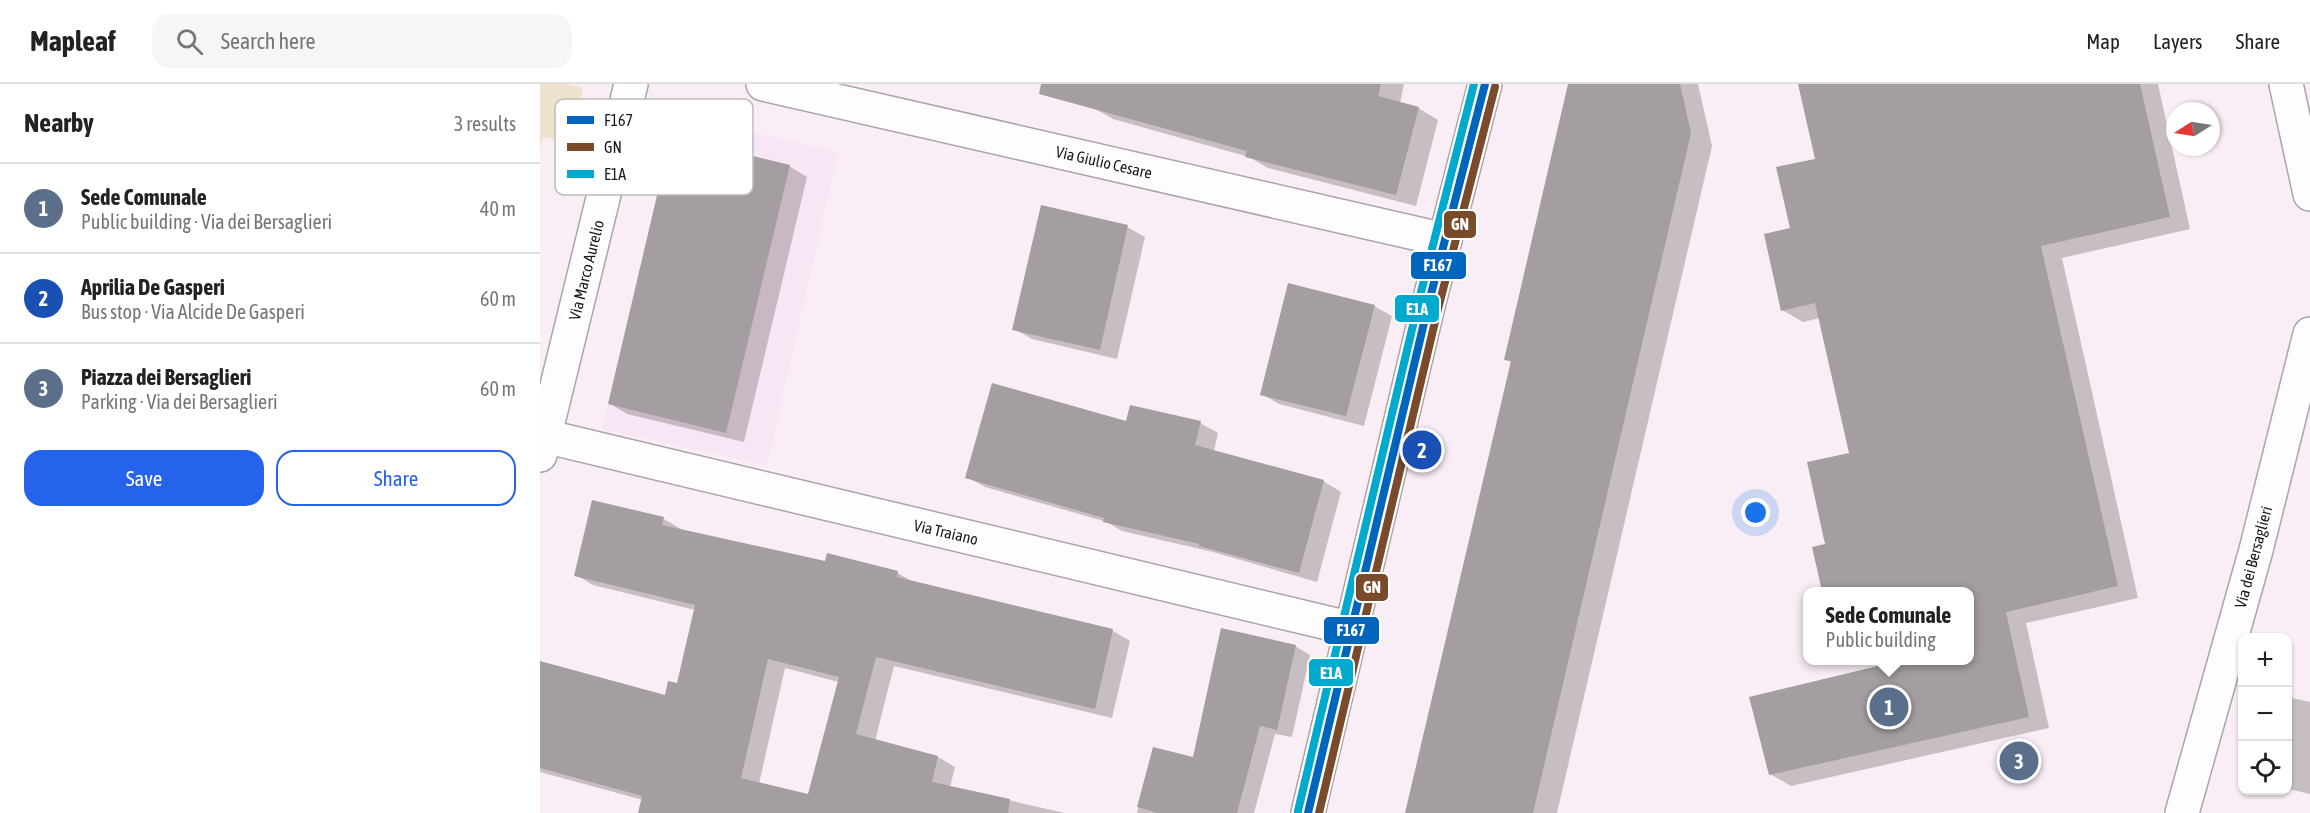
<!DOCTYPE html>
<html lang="en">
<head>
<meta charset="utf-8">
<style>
  body { margin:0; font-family:"Asap Condensed",sans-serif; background:#f6f6f6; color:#222 }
  .controls { position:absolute; right:18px; bottom:18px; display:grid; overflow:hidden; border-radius:12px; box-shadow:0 2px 4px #0004 }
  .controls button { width:54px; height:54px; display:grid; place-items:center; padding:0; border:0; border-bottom:2px solid #e0e0e0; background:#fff; color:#222; font:30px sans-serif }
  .compass { position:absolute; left:1626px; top:18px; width:54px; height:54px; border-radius:50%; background:#fff; box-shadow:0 2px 4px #0004; rotate:258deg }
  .you { position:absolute; left:1216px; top:429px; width:21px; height:21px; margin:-15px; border:4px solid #fff; border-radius:50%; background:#1a73e8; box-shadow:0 0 0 9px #1a73e833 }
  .badge { display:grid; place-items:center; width:39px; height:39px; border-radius:50%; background:#2563eb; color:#fff; font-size:20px; font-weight:700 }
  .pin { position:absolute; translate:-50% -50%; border:3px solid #fff; box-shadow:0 2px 6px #0006 }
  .popup { position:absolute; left:1263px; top:503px; width:171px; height:78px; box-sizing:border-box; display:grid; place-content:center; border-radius:12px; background:#fff; filter:drop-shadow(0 2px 4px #0005); font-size:20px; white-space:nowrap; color:#767676 }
  .popup b { font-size:22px; color:#222 }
  .popup::after { content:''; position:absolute; left:50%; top:100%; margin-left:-12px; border:12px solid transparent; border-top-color:#fff }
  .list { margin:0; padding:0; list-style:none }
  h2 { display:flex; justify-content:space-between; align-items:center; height:78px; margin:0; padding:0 24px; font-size:26px }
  h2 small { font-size:20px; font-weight:400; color:#767676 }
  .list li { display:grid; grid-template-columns:39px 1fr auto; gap:18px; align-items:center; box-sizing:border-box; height:90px; padding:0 24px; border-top:2px solid #e0e0e0 }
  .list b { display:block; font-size:22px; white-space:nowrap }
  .list p { margin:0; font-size:20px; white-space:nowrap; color:#767676 }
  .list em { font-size:20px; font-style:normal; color:#767676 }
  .actions { display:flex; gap:12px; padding:18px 24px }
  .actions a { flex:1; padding:14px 0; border:2px solid #2563eb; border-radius:18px; text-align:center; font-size:21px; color:#2563eb }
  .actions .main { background:#2563eb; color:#fff }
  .icon { flex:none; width:33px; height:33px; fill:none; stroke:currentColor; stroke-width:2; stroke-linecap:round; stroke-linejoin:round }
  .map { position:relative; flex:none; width:1770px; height:729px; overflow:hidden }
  header { display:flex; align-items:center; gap:36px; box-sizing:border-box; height:84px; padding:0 30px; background:#fff; border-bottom:2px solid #e0e0e0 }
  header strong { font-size:28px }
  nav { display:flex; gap:33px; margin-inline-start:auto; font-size:21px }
  .search { width:420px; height:54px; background:#f6f6f6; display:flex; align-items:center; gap:15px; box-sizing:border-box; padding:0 21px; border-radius:18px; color:#767676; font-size:22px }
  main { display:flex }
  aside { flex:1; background:#fff }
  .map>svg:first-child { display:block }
  .built { fill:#f9e6f5 }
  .green { fill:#efe2cc }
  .shadow { fill:#0003; fill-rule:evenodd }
  .building { fill:#a49da2; fill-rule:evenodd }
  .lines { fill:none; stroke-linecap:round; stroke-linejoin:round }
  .minor-casing { stroke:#aba4aa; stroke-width:36 }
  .tertiary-casing { stroke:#aba4aa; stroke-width:36 }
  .minor { stroke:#fefcfe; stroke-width:33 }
  .tertiary { stroke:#fefcfe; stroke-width:33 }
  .bus-1-casing { stroke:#fff; stroke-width:12 }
  .bus-2-casing { stroke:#fff; stroke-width:12 }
  .bus-3-casing { stroke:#fff; stroke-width:12 }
  .bus-1 { stroke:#0065bd; stroke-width:8 }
  .bus-2 { stroke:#7a4b2a; stroke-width:8 }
  .bus-3 { stroke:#00a9ce; stroke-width:8 }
  .labels { text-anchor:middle; stroke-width:6; stroke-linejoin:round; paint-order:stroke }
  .street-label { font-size:16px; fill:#1f191e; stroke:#fff }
  .key { fill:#fff; stroke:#bcbabc; stroke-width:1.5 }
  .key-label { font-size:16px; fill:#1f191e }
  .line-badge { stroke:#fff; stroke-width:2 }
  .badge-label { font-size:16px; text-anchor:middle; font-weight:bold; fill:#fff }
</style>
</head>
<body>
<header>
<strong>Mapleaf</strong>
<div class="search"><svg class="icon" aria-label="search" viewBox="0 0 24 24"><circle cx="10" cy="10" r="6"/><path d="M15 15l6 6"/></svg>Search here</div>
<nav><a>Map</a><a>Layers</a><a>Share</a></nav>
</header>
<main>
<aside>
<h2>Nearby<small>3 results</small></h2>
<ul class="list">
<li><span class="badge" style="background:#5c6f8a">1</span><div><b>Sede Comunale</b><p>Public building · Via dei Bersaglieri</p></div><em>40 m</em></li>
<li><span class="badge" style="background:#1a4fb4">2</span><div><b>Aprilia De Gasperi</b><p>Bus stop · Via Alcide De Gasperi</p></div><em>60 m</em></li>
<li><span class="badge" style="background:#5c6f8a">3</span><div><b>Piazza dei Bersaglieri</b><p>Parking · Via dei Bersaglieri</p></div><em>60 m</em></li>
</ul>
<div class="actions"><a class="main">Save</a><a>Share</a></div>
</aside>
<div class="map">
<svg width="1770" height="729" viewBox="0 0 1770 729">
  <rect width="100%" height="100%" fill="#f9eef6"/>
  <polygon class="built" points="136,30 298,68 227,382 62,345"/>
  <polygon class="green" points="0,0 27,0 43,4 31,59 3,53 0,63"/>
  <g class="shadow">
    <polygon points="559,0 864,0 860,19 878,24 898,36 876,122 728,84 709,73 573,35 552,23"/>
    <polygon points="1029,0 1158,0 1172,62 1017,729 866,729 972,279 966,275"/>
    <polygon points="1259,0 1618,0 1650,145 1522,174 1598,514 1486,539 1509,644 1251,702 1230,690 1349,582 1347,576 1430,576 1430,508 1283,508 1274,464 1287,461 1311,370 1280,234 1263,238 1242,226 1252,145 1276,76"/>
    <polygon points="249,82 267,93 204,358 87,330 69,319"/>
    <polygon points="587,143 605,153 577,275 492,255 474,245"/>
    <polygon points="834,222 852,232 824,342 739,320 722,310"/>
    <polygon points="588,339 660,339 678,349 674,367 783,397 801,408 777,498 673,468 582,447 567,438 445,403 427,393"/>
    <path d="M 124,435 L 141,445 L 141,446 L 286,479 L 288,471 L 358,489 L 376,500 L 573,547 L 590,557 L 572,634 L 354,582 L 335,657 L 398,673 L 415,683 L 410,703 L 525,729 L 102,729 L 103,716 L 0,688 L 0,580 L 126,613 L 139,601 L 155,526 L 53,501 L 36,491 ZM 245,584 L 299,598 L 270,712 L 219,700 Z"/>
    <polygon points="755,562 770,571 752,653 735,650 714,729 597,729 614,664 655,675"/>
    <polygon points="1748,613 1770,618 1770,710 1748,705"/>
  </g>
  <g class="building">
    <polygon points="501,0 841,0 838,12 879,23 856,111 705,73 707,67 499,10"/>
    <polygon points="1028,0 1140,0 1151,49 993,729 865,729 971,277 964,276"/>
    <polygon points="1258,0 1600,0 1630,133 1501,162 1578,502 1466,528 1489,633 1229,691 1209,613 1363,576 1430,576 1430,507 1282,507 1272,463 1285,460 1267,378 1309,369 1275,219 1241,227 1224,150 1250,144 1236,83 1275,75"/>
    <polygon points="131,52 250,81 186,349 68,320"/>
    <polygon points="501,121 588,141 560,266 472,246"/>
    <polygon points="748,199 835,221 806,332 720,311"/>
    <polygon points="452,299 586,337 590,321 661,337 655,361 784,396 759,489 659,462 659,460 563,438 564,434 425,394"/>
    <path d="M 52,416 L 124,433 L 122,441 L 285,477 L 287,469 L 358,487 L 357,493 L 573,545 L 555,625 L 336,573 L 316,650 L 398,672 L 392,698 L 470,715 L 468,729 L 98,729 L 102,712 L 0,684 L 0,577 L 125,611 L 128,597 L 137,599 L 155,521 L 34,492 ZM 228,575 L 299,593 L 268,710 L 201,694 Z"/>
    <polygon points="681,544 756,561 737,646 720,642 697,729 618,729 597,723 613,663 653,673"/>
  </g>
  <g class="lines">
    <g class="minor-casing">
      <g id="minor">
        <polyline points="223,0 905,156"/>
        <polyline points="1746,0 1770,110"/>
        <polyline points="0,351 813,545"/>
        <polyline points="0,371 91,0"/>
        <polyline points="1642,729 1716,466 1770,250"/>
      </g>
    </g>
    <g class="tertiary-casing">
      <polyline id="tertiary" points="768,729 888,222 945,0"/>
    </g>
    <use href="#minor" class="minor"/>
    <use href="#tertiary" class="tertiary"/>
    <g class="bus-1-casing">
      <polyline id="bus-1" points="768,729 888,222 945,0"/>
    </g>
    <g class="bus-2-casing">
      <polyline id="bus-2" points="779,729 898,225 955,3"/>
    </g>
    <g class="bus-3-casing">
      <polyline id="bus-3" points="758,727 878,220 934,0"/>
    </g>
    <use href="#bus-1" class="bus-1"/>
    <use href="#bus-2" class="bus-2"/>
    <use href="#bus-3" class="bus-3"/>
  </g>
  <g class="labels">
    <g class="street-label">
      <text transform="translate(564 78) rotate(13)" y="6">Via Giulio Cesare</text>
      <text transform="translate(46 186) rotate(-76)" y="6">Via Marco Aurelio</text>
      <text transform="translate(406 448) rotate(13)" y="6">Via Traiano</text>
      <text transform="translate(1713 473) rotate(-75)" y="6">Via dei Bersaglieri</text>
    </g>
  </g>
  <rect x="15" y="15" width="198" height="96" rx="9" class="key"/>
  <rect x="27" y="32" width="27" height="8" fill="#0065bd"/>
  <rect x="27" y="59" width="27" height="8" fill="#7a4b2a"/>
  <rect x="27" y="86" width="27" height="8" fill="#00a9ce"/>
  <g class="key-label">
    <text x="64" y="42">F167</text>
    <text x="64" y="69">GN</text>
    <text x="64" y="96">E1A</text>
  </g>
  <g class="line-badge">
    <rect x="903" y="126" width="34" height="29" rx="6" fill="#7a4b2a"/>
    <rect x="870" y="167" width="57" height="29" rx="6" fill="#0065bd"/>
    <rect x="854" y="210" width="46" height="29" rx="6" fill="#00a9ce"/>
    <rect x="815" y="489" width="34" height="29" rx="6" fill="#7a4b2a"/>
    <rect x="783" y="532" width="57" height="29" rx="6" fill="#0065bd"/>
    <rect x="768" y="574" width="46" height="29" rx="6" fill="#00a9ce"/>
  </g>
  <g class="badge-label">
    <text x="920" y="146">GN</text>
    <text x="898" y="187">F167</text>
    <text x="877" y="231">E1A</text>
    <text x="832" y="509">GN</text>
    <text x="811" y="552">F167</text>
    <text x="791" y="595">E1A</text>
  </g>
</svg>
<div class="controls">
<button>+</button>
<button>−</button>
<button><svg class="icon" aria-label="locate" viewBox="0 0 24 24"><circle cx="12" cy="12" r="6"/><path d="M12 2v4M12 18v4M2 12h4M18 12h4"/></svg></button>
</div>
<svg class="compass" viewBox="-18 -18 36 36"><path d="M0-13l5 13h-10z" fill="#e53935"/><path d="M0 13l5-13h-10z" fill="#767676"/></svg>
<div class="you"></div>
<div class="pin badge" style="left:1349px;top:623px;background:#5c6f8a">1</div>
<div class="popup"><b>Sede Comunale</b>Public building</div>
<div class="pin badge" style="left:882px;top:366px;background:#1a4fb4">2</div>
<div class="pin badge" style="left:1479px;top:677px;background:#5c6f8a">3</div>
</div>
</main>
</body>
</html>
